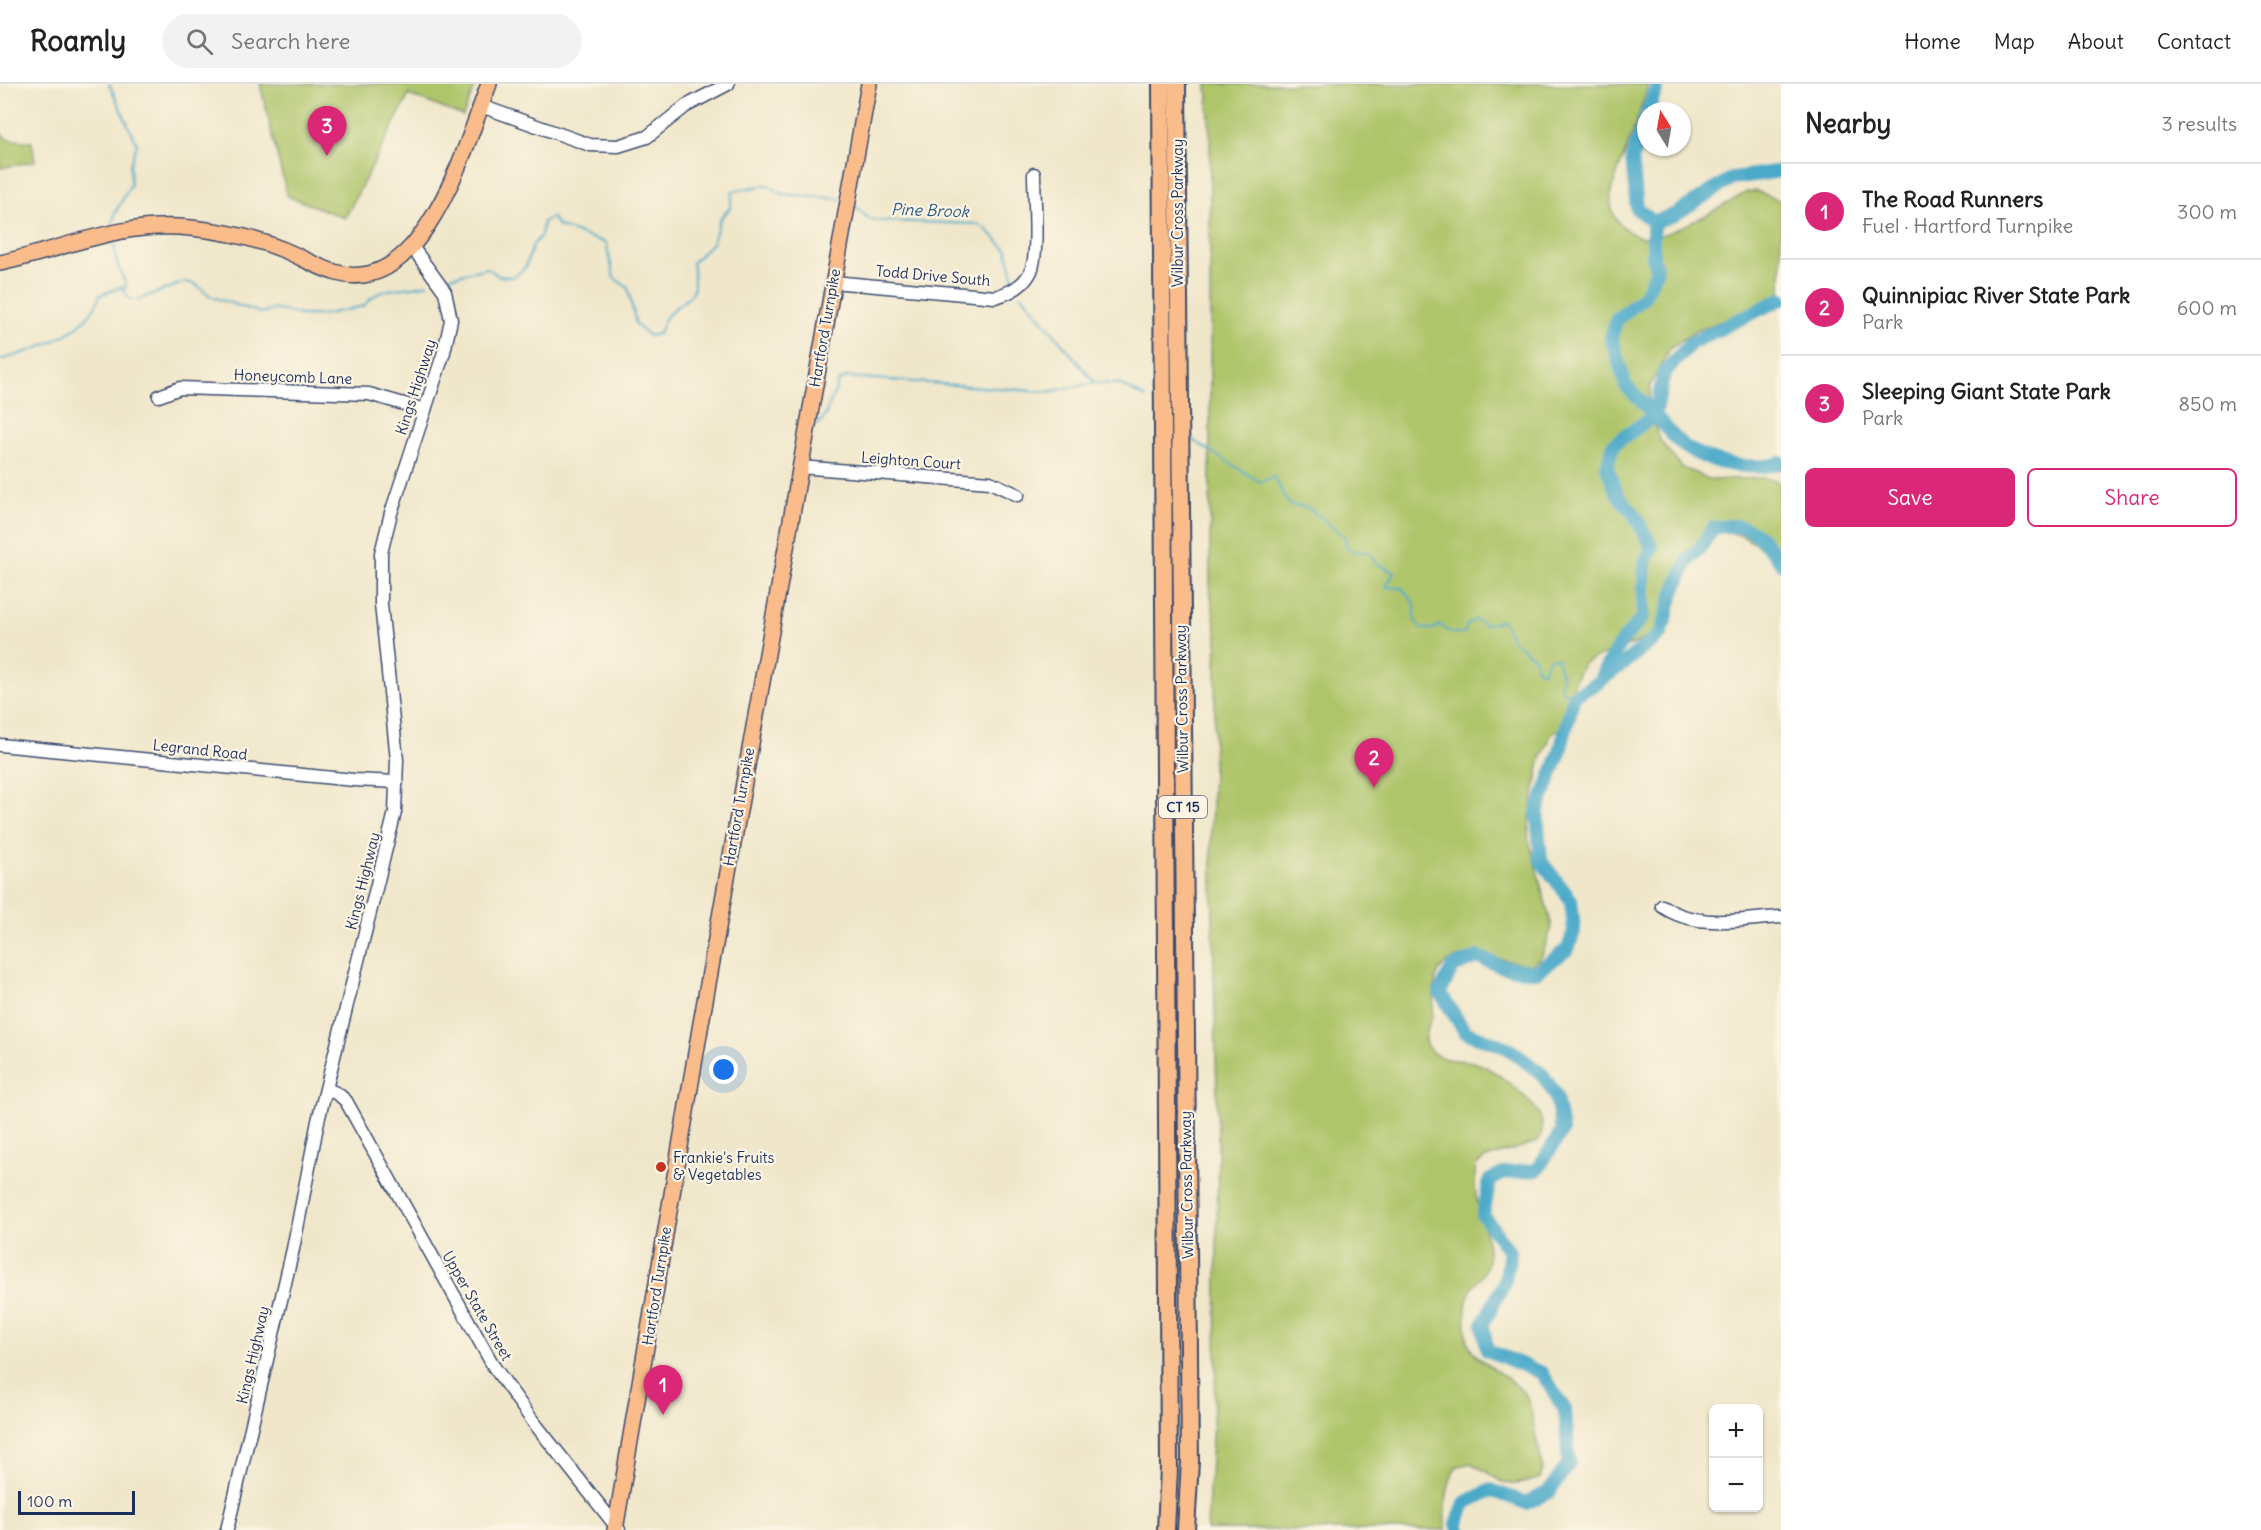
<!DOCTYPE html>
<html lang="en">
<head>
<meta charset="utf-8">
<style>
  body { margin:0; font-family:Delius,sans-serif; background:#f2f2f2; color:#222 }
  .controls { position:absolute; right:18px; bottom:18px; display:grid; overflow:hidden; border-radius:9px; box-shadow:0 2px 4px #0004 }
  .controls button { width:54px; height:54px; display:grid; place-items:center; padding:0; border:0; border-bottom:2px solid #e0e0e0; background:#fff; color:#222; font:30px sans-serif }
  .compass { position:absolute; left:1637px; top:18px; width:54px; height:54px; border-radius:50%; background:#fff; box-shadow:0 2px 4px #0004; rotate:349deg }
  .scale { position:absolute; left:18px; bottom:15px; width:117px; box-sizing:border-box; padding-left:6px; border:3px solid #1b2f5e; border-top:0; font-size:16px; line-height:21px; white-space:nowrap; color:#1b2f5e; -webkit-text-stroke:4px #fcf5e5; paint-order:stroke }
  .you { position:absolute; left:724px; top:986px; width:21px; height:21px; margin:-15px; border:4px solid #fff; border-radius:50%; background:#1a73e8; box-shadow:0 0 0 9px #1a73e833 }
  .badge { display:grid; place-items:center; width:39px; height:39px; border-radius:50%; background:#db2777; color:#fff; font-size:20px; font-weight:700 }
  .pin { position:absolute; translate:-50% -50px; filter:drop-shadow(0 2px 3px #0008) }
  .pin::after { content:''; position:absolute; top:32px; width:21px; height:18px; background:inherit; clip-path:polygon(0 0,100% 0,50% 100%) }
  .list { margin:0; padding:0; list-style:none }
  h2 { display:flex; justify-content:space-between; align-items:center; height:78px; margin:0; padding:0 24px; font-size:26px }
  h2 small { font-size:20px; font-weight:400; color:#767676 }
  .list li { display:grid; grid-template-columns:39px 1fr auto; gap:18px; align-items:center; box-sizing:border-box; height:96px; padding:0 24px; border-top:2px solid #e0e0e0 }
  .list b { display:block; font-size:22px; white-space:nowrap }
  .list p { margin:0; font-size:20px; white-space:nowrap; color:#767676 }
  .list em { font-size:20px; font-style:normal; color:#767676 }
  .actions { display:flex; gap:12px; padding:18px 24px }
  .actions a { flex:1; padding:14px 0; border:2px solid #db2777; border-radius:9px; text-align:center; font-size:21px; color:#db2777 }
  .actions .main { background:#db2777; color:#fff }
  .icon { flex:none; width:33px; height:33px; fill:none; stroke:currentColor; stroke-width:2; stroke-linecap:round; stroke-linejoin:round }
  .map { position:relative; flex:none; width:1781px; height:1446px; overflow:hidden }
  header { display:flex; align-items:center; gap:36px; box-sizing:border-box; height:84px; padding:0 30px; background:#fff; border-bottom:2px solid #e0e0e0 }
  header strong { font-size:28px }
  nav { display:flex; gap:33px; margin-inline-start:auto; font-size:21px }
  .search { width:420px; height:54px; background:#f2f2f2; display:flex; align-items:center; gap:15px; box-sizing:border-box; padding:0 21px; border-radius:33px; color:#767676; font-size:22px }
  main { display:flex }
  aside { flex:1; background:#fff }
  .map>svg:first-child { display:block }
  .green { fill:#afc56a; stroke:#657a64; stroke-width:1.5 }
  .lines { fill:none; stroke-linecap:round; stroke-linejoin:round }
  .stream { stroke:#4aa9c9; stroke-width:2 }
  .river { stroke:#4aa9c9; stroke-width:14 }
  .minor-casing { stroke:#3b4b6e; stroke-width:15 }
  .major-casing { stroke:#3b4b6e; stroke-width:18 }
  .highway-casing { stroke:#3b4b6e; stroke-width:20 }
  .minor { stroke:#fff; stroke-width:12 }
  .major { stroke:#fabc8b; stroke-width:15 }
  .highway { stroke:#fabc8b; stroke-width:16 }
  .poi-dot { fill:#c8321e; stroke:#fcf5e5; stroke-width:2 }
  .labels { text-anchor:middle; stroke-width:4.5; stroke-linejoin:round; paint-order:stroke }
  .shield { fill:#fcf5e5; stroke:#5e6a86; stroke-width:1.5 }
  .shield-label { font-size:14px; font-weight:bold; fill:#1b2f5e }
  .street-label { font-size:15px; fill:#1b2f5e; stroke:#fcf5e5 }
  .poi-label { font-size:15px; fill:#1b2f5e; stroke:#fcf5e5; text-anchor:start }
  .water-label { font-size:16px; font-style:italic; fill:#2b5a83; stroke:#fcf5e5 }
</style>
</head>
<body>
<header>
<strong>Roamly</strong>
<div class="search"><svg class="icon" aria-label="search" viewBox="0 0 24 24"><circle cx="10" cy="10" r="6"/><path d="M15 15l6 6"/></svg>Search here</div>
<nav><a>Home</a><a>Map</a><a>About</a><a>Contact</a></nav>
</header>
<main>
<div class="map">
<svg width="1781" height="1446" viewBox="0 0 1781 1446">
  <rect width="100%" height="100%" fill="#fcf5e5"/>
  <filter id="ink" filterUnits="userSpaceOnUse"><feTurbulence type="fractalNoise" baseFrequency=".0167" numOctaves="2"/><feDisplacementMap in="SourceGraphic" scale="12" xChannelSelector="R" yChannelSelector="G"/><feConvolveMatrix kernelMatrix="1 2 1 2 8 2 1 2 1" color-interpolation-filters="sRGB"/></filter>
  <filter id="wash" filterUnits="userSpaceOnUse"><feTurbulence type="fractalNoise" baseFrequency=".008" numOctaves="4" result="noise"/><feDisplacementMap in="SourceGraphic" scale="24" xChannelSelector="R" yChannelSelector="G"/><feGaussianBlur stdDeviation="1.35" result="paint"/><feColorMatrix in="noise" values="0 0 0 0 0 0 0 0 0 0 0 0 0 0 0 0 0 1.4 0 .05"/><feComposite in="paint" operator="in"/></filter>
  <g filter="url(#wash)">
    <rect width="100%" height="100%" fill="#f0e7cb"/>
    <g class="green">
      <polygon points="260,0 476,0 463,32 409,11 345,134 287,112"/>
      <path d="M 1207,0 L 1648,0 C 1639,36 1624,69 1612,104 C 1609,116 1611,130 1619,139 C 1626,146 1631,151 1642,153 C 1664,158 1725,120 1747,108 L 1756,107 L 1781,117 L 1781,218 L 1775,223 L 1721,237 L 1696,247 L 1671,263 L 1650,302 L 1649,327 L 1661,358 L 1681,383 L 1711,396 L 1761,394 L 1775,396 L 1781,400 L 1781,481 C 1751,455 1720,427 1689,471 C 1682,480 1675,486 1672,498 C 1668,510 1673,528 1664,538 C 1643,565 1610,564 1583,580 L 1575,596 L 1568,638 L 1551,651 L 1540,677 L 1530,731 L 1528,753 L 1552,843 L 1541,874 L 1531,881 C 1503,877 1454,857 1437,891 C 1433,901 1434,917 1433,928 C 1432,939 1420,952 1427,962 C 1438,980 1461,974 1477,979 C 1493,984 1534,1017 1540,1032 C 1544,1043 1542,1049 1538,1058 L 1486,1074 L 1476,1081 C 1470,1121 1490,1143 1488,1176 C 1487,1190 1476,1196 1470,1208 C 1464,1219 1465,1245 1468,1258 C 1474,1279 1514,1292 1527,1314 C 1533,1325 1533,1343 1536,1354 C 1539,1370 1545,1379 1540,1394 C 1497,1408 1505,1395 1470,1379 L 1456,1383 C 1445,1403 1445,1424 1446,1446 L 1207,1446 L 1216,1285 L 1218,1057 L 1211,751 L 1217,553 L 1210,505 L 1210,54 Z"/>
      <polygon points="0,49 7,55 32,58 35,77 0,84"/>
    </g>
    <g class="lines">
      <g class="stream">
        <polyline points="109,0 137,60 130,81 131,100 115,129 112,141"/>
        <polyline points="856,123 869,135 881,137 977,140 986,145 1007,166 1013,193"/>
        <polyline points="113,154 117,179 126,201 125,205"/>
        <path d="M 449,193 L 487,184 L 499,192 L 513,193 L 525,184 L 533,161 L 541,152 L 543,138 L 552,133 L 558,142 L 606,159 L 614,194 L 628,204 L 636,241 L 649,252 L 659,250 C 661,245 663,236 667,232 C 688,207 699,222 692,179 L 713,158 L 720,135 L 730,124 L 733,107 L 767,101 L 783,110 L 840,115"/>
        <polyline points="1022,211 1095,299 1119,300 1146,314"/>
        <path d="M 0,276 C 36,266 88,250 100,211 L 122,203 L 130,216 L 137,216 L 185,198 L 195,200 L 212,213 L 261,229 L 274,225 L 301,231 L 322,231 L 364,222 C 381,199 401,208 427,200"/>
        <polyline points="816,342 824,334 839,297 848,293 1047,308 1095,299"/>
        <polyline points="1191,355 1260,398 1274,393 1289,421 1309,424 1345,453 1347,464 1351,467 1369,468 1376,479 1394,488 1386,503 1402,504 1415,520 1415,537 1421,545 1434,545 1439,541 1452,549 1464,549 1467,541 1475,535 1485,541 1502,536 1512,556 1535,574 1537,585 1543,587 1549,574 1557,574 1562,593 1560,602 1563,607 1574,612"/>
      </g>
      <g class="river">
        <polyline points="1648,27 1658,0"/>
        <polyline points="1646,34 1632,74 1637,125 1653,138 1674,131 1733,94 1781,87"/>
        <path d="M 1781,215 L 1691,259 L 1664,289 L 1655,331 C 1665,342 1675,357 1687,364 C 1714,381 1751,387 1781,379"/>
        <path d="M 1600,596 C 1610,573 1625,551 1643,534 L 1645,479 L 1652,463 L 1634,430 L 1617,410 L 1607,383 L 1614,360 L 1655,331 L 1626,302 L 1611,253 L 1617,235 L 1644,213 L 1657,186 L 1653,174 L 1653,138"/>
        <path d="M 1459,1446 L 1457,1440 L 1465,1419 L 1491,1406 L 1526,1419 L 1549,1408 L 1569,1379 L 1565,1326 L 1542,1289 L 1487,1266 L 1483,1240 L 1504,1200 L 1510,1169 L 1483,1131 L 1490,1096 L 1505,1089 L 1537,1086 L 1562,1047 L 1556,1012 L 1543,991 L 1508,964 L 1465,948 L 1440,908 L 1453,883 L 1478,873 L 1503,883 L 1536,888 L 1568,865 L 1574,847 L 1571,816 L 1541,777 L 1537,728 L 1560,668 L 1574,612 L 1599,598 L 1661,550 L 1673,510 L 1688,476 L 1703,460 L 1713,444 C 1748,435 1762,452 1781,479"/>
      </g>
    </g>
  </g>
  <g filter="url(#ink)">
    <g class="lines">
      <g class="minor-casing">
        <g id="minor">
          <polyline points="481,22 590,61 618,62 647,53 686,22 728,0"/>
          <path d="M 833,198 L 995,213 C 1010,209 1024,202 1031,187 C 1039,169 1034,112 1034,90"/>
          <polyline points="159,312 180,304 369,310 425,326"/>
          <polyline points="799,383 990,398 1018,411"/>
          <polyline points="0,661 354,696 397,698"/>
          <path d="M 1662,822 C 1696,846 1741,835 1781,833"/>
          <polyline points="327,1005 338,1010 346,1017 494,1283 532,1336 619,1446"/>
          <polyline points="227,1446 293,1165 318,1037 395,728 397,676 381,520 381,469 391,429 444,268 451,236 445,208 413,164"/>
        </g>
      </g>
      <g class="major-casing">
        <g id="major">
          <path d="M 0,179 C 65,165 123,136 191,144 C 222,147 255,154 284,166 C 301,173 317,183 334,188 C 423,217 466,60 489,0"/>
          <polyline points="615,1446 701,939 869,0"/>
        </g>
      </g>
      <g class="highway-casing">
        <g id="highway">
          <polyline points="1161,0 1169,1384 1166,1446"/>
          <polyline points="1177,0 1190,1377 1186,1446"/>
        </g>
      </g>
      <use href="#minor" class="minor"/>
      <use href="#major" class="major"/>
      <use href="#highway" class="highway"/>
    </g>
  </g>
  <circle class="poi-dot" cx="661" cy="1083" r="6"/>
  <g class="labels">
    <rect class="shield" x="1159" y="712" width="48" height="22" rx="4.5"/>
    <g class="shield-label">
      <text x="1183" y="728">CT 15</text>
    </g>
    <g class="street-label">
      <text transform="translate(1178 129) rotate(-90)" y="5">Wilbur Cross Parkway</text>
      <text transform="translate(933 192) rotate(5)" y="5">Todd Drive South</text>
      <text transform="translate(825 244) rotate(-80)" y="5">Hartford Turnpike</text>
      <text transform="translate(293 293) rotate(2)" y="5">Honeycomb Lane</text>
      <text transform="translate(416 303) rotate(-72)" y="5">Kings Highway</text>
      <text transform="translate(911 377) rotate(4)" y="5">Leighton Court</text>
      <text transform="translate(1182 615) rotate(-91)" y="5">Wilbur Cross Parkway</text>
      <text transform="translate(200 666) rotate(6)" y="5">Legrand Road</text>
      <text transform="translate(739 723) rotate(-80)" y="5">Hartford Turnpike</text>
      <text transform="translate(363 797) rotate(-76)" y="5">Kings Highway</text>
      <text transform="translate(1187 1101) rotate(-91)" y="5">Wilbur Cross Parkway</text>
      <text transform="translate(657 1202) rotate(-81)" y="5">Hartford Turnpike</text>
      <text transform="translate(477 1222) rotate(60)" y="5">Upper State Street</text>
      <text transform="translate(253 1271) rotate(-77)" y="5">Kings Highway</text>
    </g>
    <g class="poi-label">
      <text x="673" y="1079">Frankie's Fruits<tspan x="673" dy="17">&amp; Vegetables</tspan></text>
    </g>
    <g class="water-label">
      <text transform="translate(930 126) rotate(2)" y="6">Pine Brook</text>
    </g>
  </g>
</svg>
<div class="controls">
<button>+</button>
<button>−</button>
</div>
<svg class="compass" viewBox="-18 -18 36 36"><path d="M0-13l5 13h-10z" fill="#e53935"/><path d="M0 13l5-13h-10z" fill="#767676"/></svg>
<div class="scale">100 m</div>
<div class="you"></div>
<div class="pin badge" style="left:663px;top:1331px">1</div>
<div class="pin badge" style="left:1374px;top:704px">2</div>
<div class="pin badge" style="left:327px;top:72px">3</div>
</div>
<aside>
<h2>Nearby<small>3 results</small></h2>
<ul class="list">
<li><span class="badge">1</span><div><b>The Road Runners</b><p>Fuel · Hartford Turnpike</p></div><em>300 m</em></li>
<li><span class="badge">2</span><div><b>Quinnipiac River State Park</b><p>Park</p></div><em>600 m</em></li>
<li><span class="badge">3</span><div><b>Sleeping Giant State Park</b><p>Park</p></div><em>850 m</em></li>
</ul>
<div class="actions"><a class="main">Save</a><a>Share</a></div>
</aside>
</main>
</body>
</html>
